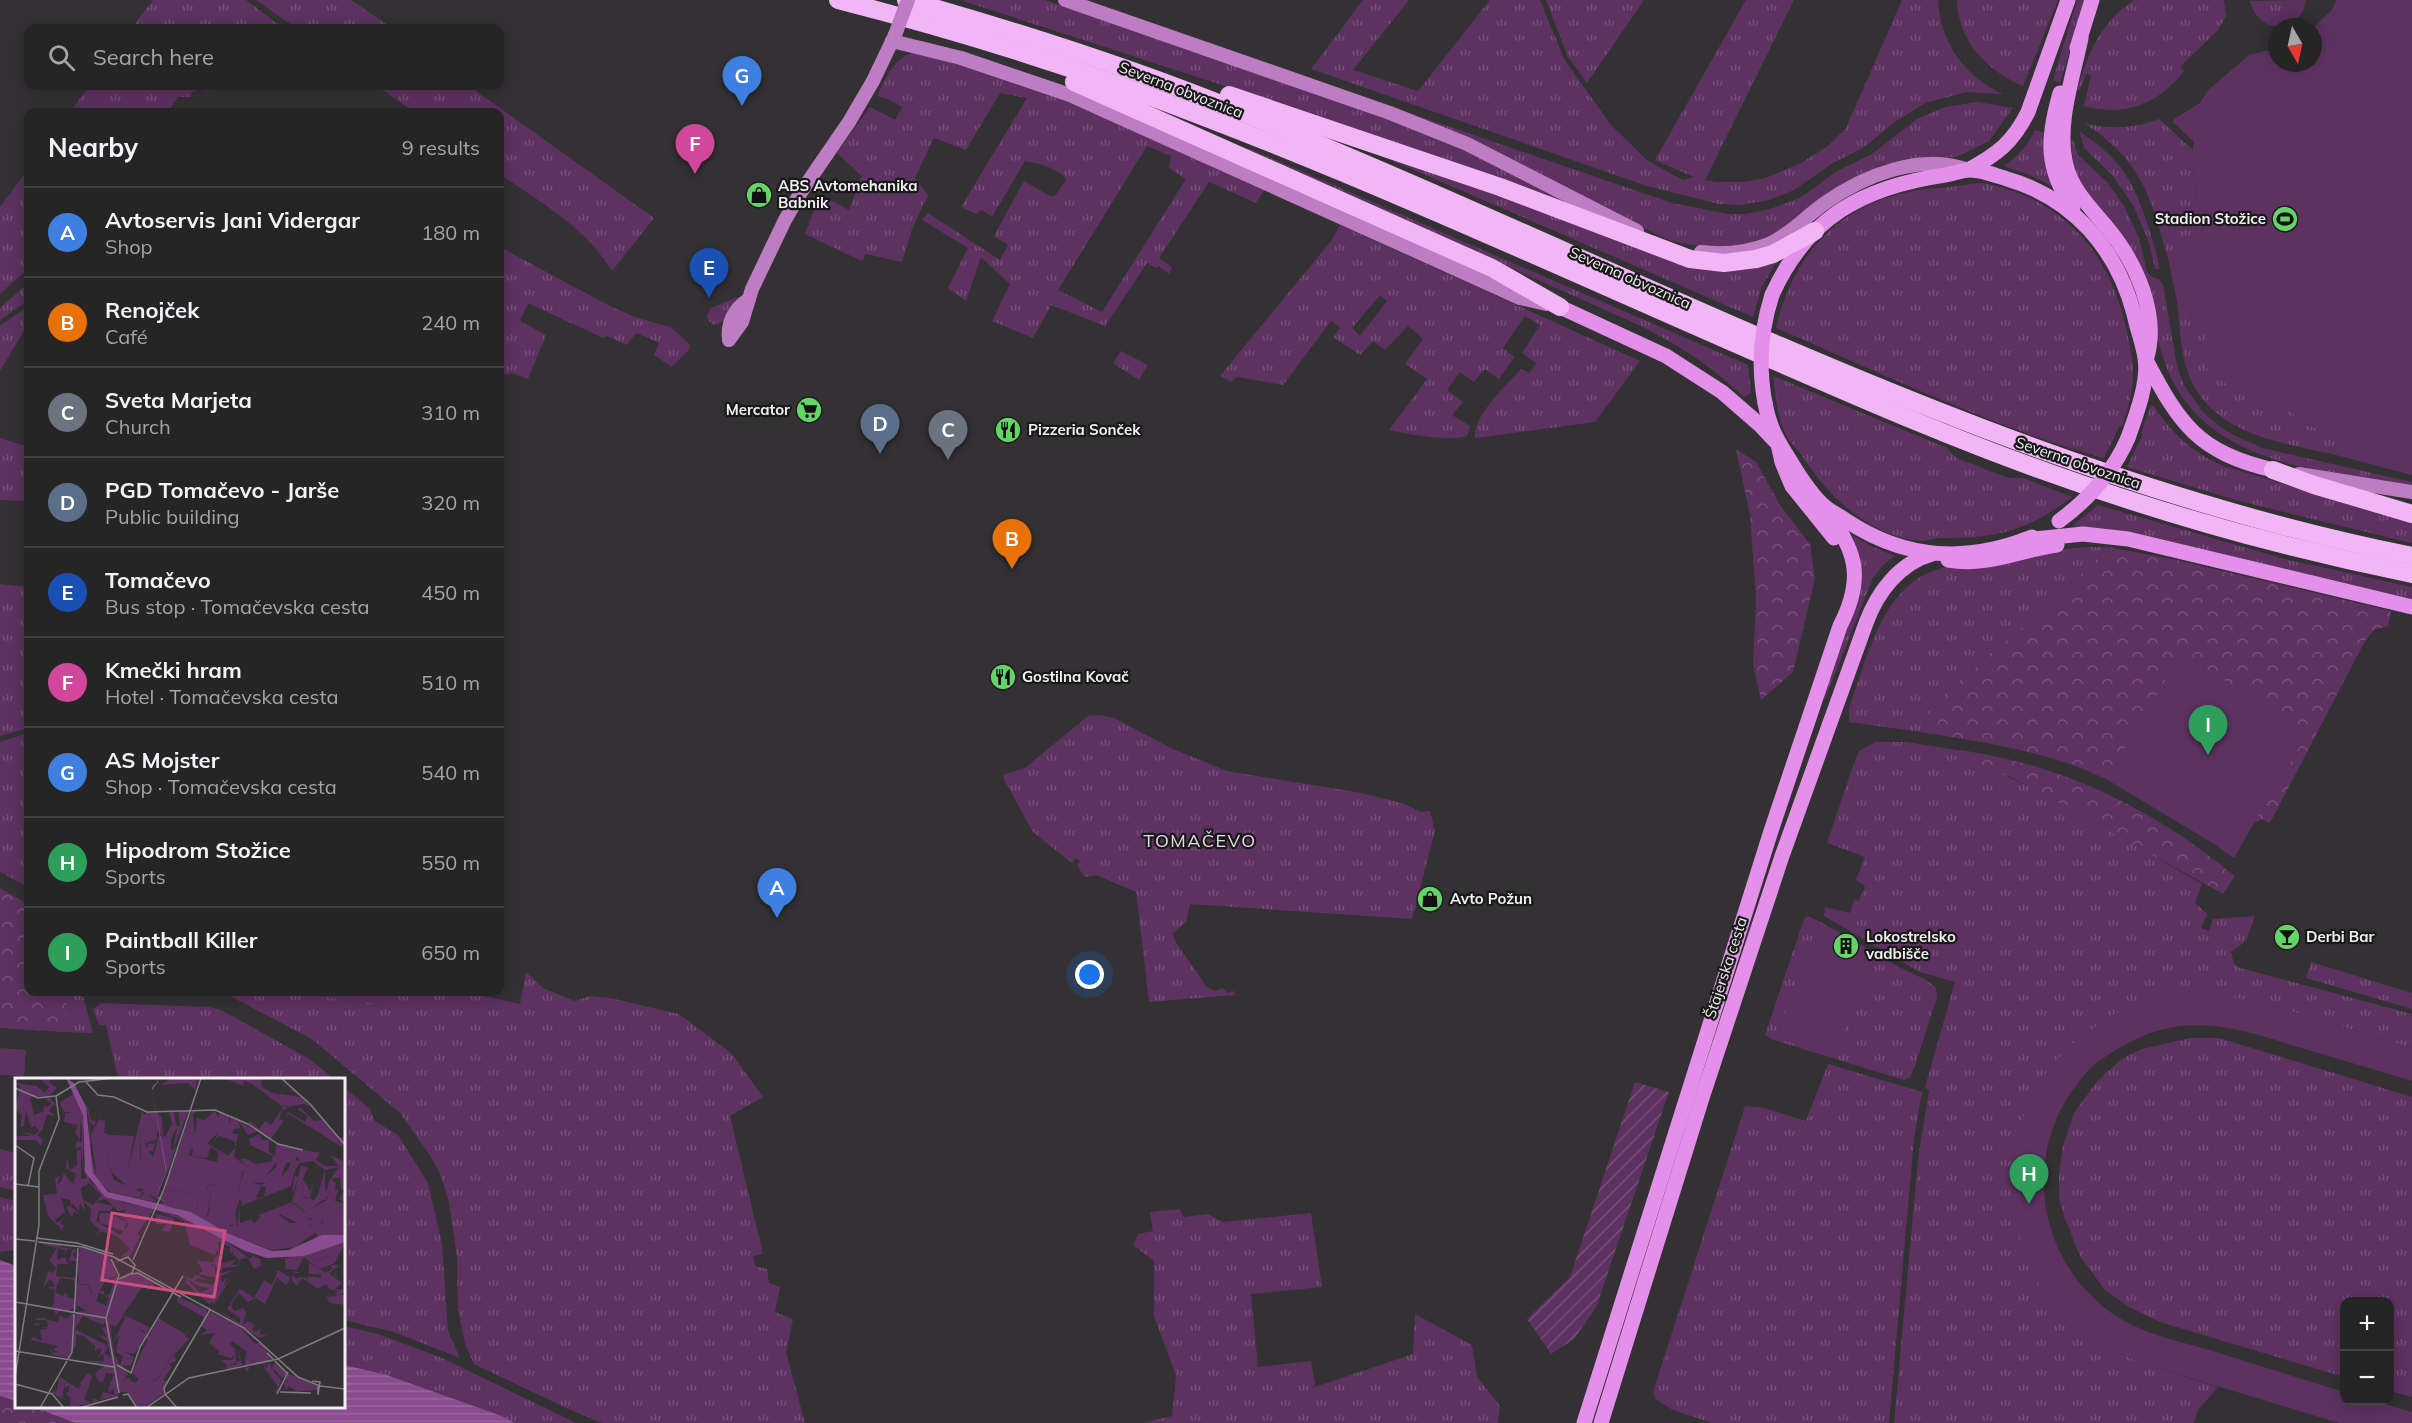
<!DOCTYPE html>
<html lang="en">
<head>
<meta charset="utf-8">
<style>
  body { margin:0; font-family:Mulish,sans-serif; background:#2e2d2e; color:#f1f3f6 }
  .controls { position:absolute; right:18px; bottom:18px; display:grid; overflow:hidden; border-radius:12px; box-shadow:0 3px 15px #0003 }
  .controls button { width:54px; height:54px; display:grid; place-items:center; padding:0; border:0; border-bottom:2px solid #424243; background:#262526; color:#f1f3f6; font:30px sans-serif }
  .compass { position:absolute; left:2268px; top:18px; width:54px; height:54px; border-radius:50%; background:#262526; box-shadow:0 3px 15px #0003; rotate:171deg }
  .you { position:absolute; left:1090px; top:975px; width:21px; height:21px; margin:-15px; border:4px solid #fff; border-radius:50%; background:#1a73e8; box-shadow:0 0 0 9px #1a73e833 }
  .badge { display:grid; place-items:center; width:39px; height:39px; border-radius:50%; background:#b45309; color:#fff; font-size:20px; font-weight:700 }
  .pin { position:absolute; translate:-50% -50px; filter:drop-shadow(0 2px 3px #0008) }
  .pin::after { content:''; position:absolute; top:32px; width:21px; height:18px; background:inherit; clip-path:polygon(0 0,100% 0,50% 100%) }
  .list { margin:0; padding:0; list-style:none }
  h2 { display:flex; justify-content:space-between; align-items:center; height:78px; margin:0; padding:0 24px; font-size:26px }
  h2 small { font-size:20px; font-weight:400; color:#a4a5a7 }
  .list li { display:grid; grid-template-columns:39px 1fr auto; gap:18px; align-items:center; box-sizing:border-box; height:90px; padding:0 24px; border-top:2px solid #424243 }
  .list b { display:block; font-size:22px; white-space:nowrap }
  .list p { margin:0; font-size:20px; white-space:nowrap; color:#a4a5a7 }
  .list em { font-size:20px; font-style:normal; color:#a4a5a7 }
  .icon { flex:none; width:33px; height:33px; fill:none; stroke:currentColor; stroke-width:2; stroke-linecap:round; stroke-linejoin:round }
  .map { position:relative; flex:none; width:2412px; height:1423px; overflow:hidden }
  .search { position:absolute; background:#262526; box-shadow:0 3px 15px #0003; left:24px; top:24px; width:480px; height:66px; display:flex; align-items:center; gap:15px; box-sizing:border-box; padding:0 21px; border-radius:12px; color:#a4a5a7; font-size:22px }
  .panel { position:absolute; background:#262526; box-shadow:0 3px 15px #0003; left:24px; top:108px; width:480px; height:888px; border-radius:12px }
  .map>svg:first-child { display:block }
  .grass { fill:url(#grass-tufts); fill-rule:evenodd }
  .forest { fill:url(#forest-crowns) }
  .garden { fill:url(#garden-furrows) }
  .pitch { fill:#5d3261 }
  .water { fill:url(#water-rules) }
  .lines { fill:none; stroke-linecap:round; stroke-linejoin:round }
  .secondary { stroke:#be7dc3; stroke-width:14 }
  .primary { stroke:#e490eb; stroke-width:15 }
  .highway { stroke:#f2b6f7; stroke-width:18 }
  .secondary-bridge { stroke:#be7dc3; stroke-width:14 }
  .primary-bridge { stroke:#e490eb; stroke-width:15 }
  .labels { text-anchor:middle; stroke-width:4.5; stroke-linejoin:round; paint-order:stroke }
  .street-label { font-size:15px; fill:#f1eff1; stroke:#1a191a }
  .poi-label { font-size:15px; font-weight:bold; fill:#f1eff1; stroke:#1a191a; text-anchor:start }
  .quarter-label { font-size:18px; letter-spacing:1.5px; fill:#e1dee1; stroke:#1a191a }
  .inset-road { fill:none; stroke:#7f7d7f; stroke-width:1.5 }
  .view { fill:#ce4e80; fill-opacity:0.15; stroke:#ce4e80; stroke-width:3 }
  .inset-edge { fill:none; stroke:#f1eff1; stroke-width:3 }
</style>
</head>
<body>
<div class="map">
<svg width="2412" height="1423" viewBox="0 0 2412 1423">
  <defs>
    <pattern id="grass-tufts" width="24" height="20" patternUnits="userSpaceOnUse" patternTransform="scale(1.5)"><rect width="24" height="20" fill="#5d3261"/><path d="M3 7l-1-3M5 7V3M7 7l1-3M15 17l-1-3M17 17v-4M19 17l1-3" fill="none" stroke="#755078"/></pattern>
    <pattern id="forest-crowns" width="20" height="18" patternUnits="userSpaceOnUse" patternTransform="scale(1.5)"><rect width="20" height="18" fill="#5d3261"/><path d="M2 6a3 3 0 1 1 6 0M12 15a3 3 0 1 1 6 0" fill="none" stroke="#755078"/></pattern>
    <pattern id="garden-furrows" width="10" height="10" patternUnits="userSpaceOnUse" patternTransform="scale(1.5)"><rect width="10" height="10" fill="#5d3261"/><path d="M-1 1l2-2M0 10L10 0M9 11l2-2" fill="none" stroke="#755078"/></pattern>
    <pattern id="water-rules" width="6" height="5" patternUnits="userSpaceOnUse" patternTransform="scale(1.5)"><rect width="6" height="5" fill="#894c8e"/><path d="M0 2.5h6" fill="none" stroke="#9a669e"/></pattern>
  </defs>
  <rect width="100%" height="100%" fill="#333133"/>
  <g class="grass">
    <polygon points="153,0 246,0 283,28 132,28"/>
    <polygon points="256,0 351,0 392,28 296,28"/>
    <polygon points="960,0 1045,0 1388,119 1481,158 1570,204 1222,85"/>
    <path d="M 1363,0 L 1409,0 L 1353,70 L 1418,91 L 1490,0 L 1540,0 L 1564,59 L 1611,125 L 1648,161 L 1683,180 L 1694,177 L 1655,160 L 1746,0 L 1794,0 L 1705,180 L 1717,182 L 1743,182 L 1766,178 L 1801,163 L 1828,146 L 1846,128 L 1902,0 L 1938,0 C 1941,44 1964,76 2003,94 L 1966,92 L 1925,103 L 1893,123 L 1865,147 L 1833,163 L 1794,190 L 1769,200 L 1740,205 L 1719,204 L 1647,186 L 1311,69 Z"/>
    <polygon points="1546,0 1644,0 1587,83 1568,57"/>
    <path d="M 1957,0 L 2058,0 L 2023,86 C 1987,71 1958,41 1957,0 Z"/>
    <polygon points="2077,0 2085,0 2060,83 2053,80"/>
    <path d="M 2134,0 L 2224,0 L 2226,16 L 2218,30 L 2180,67 L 2184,71 C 2158,104 2126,117 2084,106 L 2091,75 L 2086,74 L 2080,90 L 2077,89 C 2089,52 2100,23 2134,0 Z"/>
    <path d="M 2306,0 C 2300,35 2258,35 2250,1 Z"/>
    <path d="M 914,53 C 1037,81 1150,138 1265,189 L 1256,203 L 1209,182 L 1159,258 L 1172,267 L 1169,274 L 1159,266 L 1155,268 L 1147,263 L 1105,326 L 1051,305 L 1033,338 L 992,321 L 1010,284 L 981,257 L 966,301 L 948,288 L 968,248 L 922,220 L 928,213 L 1000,260 L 1008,245 L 994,236 L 1024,181 L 1050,196 L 1055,196 L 1066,180 C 1062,169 1037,163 1025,161 L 992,217 L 982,210 L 976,214 L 961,207 L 1027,98 L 1000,93 L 966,150 L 934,138 L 915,178 L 928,195 L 912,229 L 902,262 L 866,254 L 862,261 L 805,234 L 819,197 L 822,196 L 849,210 L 862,176 L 837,153 L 870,107 L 895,120 L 902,107 L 890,100 L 877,96 C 886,79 893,57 914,53 ZM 1147,146 L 1171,156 L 1169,168 L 1186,179 L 1102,312 L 1058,290 Z"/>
    <path d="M 89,86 L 217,86 C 212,91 206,92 200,89 L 192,92 L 191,97 L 178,97 L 168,112 L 70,112 Z"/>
    <path d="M 377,86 L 469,86 L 654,218 L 612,271 C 585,227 540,202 500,174 L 500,112 L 414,112 Z"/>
    <polygon points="1978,102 2013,108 1989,141 1959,156 1904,164 1803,216 1763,242 1735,248 1704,247 1671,241 1392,107 1672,203 1728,214 1746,214 1770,209 1800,198 1837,171 1872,154 1917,119 1945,107"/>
    <path d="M 2159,119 L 2193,150 L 2191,160 L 2203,233 C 2200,245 2181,259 2169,262 C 2151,198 2143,161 2084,123 C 2110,130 2135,128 2159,119 Z"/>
    <path d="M 2035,130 L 2045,133 L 2054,187 L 2030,175 L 2004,166 C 2018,156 2027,146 2035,130 Z"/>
    <path d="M 2080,132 C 2123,161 2133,180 2149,229 C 2153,242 2158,256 2159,269 L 2155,269 L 2149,242 L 2133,205 L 2112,175 L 2084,148 Z"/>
    <path d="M 2071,140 L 2073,140 L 2078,155 L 2107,182 L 2124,206 L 2139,238 L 2147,272 L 2152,277 L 2159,279 L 2163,285 L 2177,366 L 2184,385 L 2202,411 L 2220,427 L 2233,435 L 2262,448 L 2412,482 L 2412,487 C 2300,467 2176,462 2155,324 L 2077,175 L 2073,161 Z"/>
    <path d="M 1248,148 L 1748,365 L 1751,393 L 1744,397 C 1708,364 1684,348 1641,326 L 1246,150 Z"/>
    <polygon points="1370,149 1666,256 1777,261 1762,287 1753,317 1370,151"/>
    <polygon points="28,169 28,269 0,294 0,207"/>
    <path d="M 1977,183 C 1992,183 2007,189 2021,194 C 2083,219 2116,273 2128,337 C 2130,349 2134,361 2133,373 C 2133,391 2128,409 2122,427 L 2120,425 L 2104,458 C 1991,427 1883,374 1776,328 C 1791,260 1834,209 1904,193 C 1929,187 1953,188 1977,183 Z"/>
    <path d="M 1340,225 L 1640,361 L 1595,422 L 1475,438 C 1473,415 1506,386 1521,369 L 1529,373 L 1536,363 L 1522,353 L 1540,325 L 1525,316 L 1503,348 L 1514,357 L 1499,379 L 1485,369 L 1474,382 L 1460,372 L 1447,390 L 1463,402 L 1452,415 L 1470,426 L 1467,436 C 1448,442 1409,434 1389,430 L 1427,379 L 1405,364 L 1423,339 L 1408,326 L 1385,350 L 1373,341 L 1360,355 L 1333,337 L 1340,328 L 1331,321 L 1283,385 L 1237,377 L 1231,382 L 1220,376 L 1331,241 ZM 1380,295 L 1387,301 L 1360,336 L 1352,328 Z"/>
    <polygon points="500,247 606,304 632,316 672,328 690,345 689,350 672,367 654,355 659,343 637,333 626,345 607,336 603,338 528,303 520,321 546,335 528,379 511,373 508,375 502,373 500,380"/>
    <polygon points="28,283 28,300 0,320 0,308"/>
    <path d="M 738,297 C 736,308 727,322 714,325 L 709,321 L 707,316 L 711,308 Z"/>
    <path d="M 2188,300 L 2349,439 L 2337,440 L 2332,454 C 2277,442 2208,433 2187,370 C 2180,349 2180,324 2177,302 Z"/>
    <polygon points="28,306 28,324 0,371 0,326"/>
    <polygon points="1121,351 1148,365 1139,380 1113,363"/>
    <path d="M 1773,376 L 1947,448 L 1957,458 L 1992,472 L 2009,478 L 2023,478 L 2072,497 C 2028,531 1995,539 1940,538 C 1934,538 1928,541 1922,541 C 1872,537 1830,499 1805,460 C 1800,452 1793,446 1788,438 C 1778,424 1775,393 1773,376 Z"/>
    <path d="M 2151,405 L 2154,406 C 2172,434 2192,452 2223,466 L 2412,522 L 2412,543 L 2239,501 L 2127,467 L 2143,434 L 2141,433 Z"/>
    <polygon points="0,438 28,447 28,501 0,500"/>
    <polygon points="2098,505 2285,559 2412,587 2412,600 2118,531 2072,526"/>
    <polygon points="1853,536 1873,547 1895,556 1884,564 1873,578 1825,699 1822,698 1859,557"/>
    <path d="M 2087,547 L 2108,547 L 2069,586 L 2067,596 L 2059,604 L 2026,625 L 1990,654 L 1966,677 L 1952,685 L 1927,718 L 1921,732 L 1849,722 L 1849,708 C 1868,658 1881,584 1942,568 C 1953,565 1966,568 1978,566 C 2015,558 2050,550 2087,547 Z"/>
    <polygon points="0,584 28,587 28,728 0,736"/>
    <polygon points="1099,715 1114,718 1173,749 1227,771 1361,793 1402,803 1421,812 1430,811 1435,831 1412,919 1190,904 1186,922 1172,934 1177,944 1207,987 1215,991 1222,988 1228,993 1234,991 1235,995 1149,1002 1136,892 1096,875 1085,877 1077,866 1080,861 1076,858 1072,863 1033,832 1004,780 1003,775 1025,768 1088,716"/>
    <polygon points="28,733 28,887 0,872 0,742"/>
    <path d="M 1876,742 L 1906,742 L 1951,749 L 1951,754 C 2041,785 2120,837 2202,884 L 2195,903 L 2207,914 L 2201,928 L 2209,931 L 2213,919 L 2255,916 L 2246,941 L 2231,952 L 2234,964 L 2240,968 L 2412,1014 L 2412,1048 L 2267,1004 L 2082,1035 L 2012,1190 L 2106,1347 L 2141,1363 L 2218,1387 L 2198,1410 L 2194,1423 L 1894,1423 L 1918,1159 L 1929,1091 L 1925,1087 L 1955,982 L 1920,972 L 1824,916 L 1825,907 L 1850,913 L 1854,900 L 1859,901 L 1865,886 L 1856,880 L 1865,857 L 1827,843 L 1851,771 L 1859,751 Z"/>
    <path d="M 1808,916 C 1840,931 1868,950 1899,967 C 1912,974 1926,978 1936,988 L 1937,997 L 1915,1066 L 1910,1077 L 1904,1080 L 1771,1039 L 1765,1035 L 1804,919 Z"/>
    <polygon points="2311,962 2412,993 2412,1009 2306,978"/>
    <polygon points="526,972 543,988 575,1001 590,996 610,998 679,1014 732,1054 763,1097 730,1116 763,1254 753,1256 755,1266 767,1269 769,1283 780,1287 775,1312 793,1319 786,1352 805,1423 602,1423 564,1407 474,1364 465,1343 458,1310 457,1257 449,1202 440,1173 429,1154 400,1113 312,1039 226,994 214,992 311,992 311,994 389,1008 390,992 464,992 520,1004"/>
    <polygon points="68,992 82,992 93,1033 63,1032"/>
    <polygon points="101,1003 209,1007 221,1010 308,1058 334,1079 118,1079 106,1025 99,1025 93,1009"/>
    <polygon points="2190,1038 2219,1038 2412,1097 2412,1397 2390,1391 2390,1302 2344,1302 2344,1377 2160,1322 2129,1307 2105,1290 2080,1256 2064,1216 2059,1197 2059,1172 2063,1146 2074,1113 2098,1080 2123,1058 2142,1049"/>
    <polygon points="1828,1064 1922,1092 1914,1138 1889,1423 1712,1423 1673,1410 1655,1399 1653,1392 1745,1106 1764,1108 1806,1121"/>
    <polygon points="344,1087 370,1109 375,1121 398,1135 428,1183 442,1244 448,1331 460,1358 394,1332 344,1320"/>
    <polygon points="0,1149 16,1153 16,1191 0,1187"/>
    <polygon points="0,1197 16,1201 16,1250 0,1252"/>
    <polygon points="1179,1209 1184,1217 1208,1214 1223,1222 1311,1213 1322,1287 1251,1294 1258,1367 1311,1361 1315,1383 1312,1388 1413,1354 1415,1314 1472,1345 1477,1377 1500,1406 1498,1423 1143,1423 1172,1416 1176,1376 1154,1316 1154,1261 1133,1245 1138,1234 1153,1231 1150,1212"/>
    <polygon points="344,1326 378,1334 440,1357 576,1423 515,1423 502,1416 384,1374 344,1365"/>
  </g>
  <g class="forest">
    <polygon points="1736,449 1756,462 1780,505 1810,544 1815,578 1793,672 1761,700 1753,664 1756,599 1750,515"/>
    <path d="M 2108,547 L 2172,559 L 2391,611 L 2388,626 L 2374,630 L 2365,641 L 2270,823 L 2261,819 L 2254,823 L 2234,858 C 2187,824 2137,791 2083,769 C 2032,749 1975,741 1921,732 L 1927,718 L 1952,685 L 1966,677 L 1990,653 L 2026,625 L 2059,604 L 2067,596 L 2069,586 Z"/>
    <path d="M 1951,749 C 2059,762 2151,807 2235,876 L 2223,894 L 2013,778 L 1951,754 Z"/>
    <polygon points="0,888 28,904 28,992 68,992 63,1032 0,1028"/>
    <polygon points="311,992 390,992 390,1008 311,994"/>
    <polygon points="0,1396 16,1401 16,1406 34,1407 75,1423 0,1423"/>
  </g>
  <polygon class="garden" points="1635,1082 1669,1092 1596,1308 1574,1339 1551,1354 1527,1319 1570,1277"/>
  <g class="pitch">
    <path d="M 2336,0 L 2412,0 L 2412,475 L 2332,454 L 2336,440 L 2295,417 L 2296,415 L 2285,409 L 2286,406 L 2234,390 L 2208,370 L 2205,363 L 2207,333 L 2197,318 L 2177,302 L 2169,262 C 2180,259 2200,244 2203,233 L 2191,160 L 2194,142 L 2173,122 L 2174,119 L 2200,103 L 2208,90 L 2249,55 L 2277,48 L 2277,63 L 2313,63 L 2313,28 L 2332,10 Z"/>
    <polygon points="2181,654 2309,731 2234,856 2106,779"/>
    <polygon points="1818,922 1878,957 1832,1056 1776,1038"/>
    <path d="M 2218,994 L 2267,1004 L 2412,1048 L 2412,1081 C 2377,1070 2342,1060 2308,1050 C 2264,1037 2221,1020 2175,1027 C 2154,1030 2133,1039 2116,1050 C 2109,1055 2100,1059 2094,1065 C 2020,1136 2029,1255 2113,1314 C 2141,1333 2174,1340 2206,1349 C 2252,1363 2298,1378 2344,1392 L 2344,1400 L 2374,1401 L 2412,1412 L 2412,1423 L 2339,1423 L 2141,1363 L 2106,1347 L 2065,1317 L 2036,1281 L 2019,1236 L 2012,1190 L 2014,1147 L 2027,1104 L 2050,1066 L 2082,1035 L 2120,1011 L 2167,995 Z"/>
    <polygon points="0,1048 26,1050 24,1076 0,1075"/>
  </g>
  <g class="water">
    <polygon points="0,1260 16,1266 16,1401 0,1396"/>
    <polygon points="344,1365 384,1374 502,1416 515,1423 75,1423 34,1407 344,1406"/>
  </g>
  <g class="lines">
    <g class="secondary">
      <polyline points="1065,0 1390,113 1467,144 1637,231"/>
      <polyline points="892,41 961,58 1070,95 1520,298 1546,304"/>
      <path d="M 1701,252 C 1725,255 1746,253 1769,244 C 1791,234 1805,217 1825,203 C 1863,176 1922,152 1968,170"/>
      <polyline points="729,340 742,322 752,289 785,220 801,192 849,122 873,81 895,35"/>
      <path d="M 729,340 C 727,322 734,309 749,299"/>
      <polyline points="2299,474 2412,492"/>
    </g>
    <g class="primary">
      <path d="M 2081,38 C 2073,78 2056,124 2066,165 C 2072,191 2093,210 2109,230 C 2136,263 2159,314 2147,357"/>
      <polyline points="2077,48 2092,0"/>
      <path d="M 2060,93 C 2047,138 2045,168 2073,209"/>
      <path d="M 1968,170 C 1998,154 2013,142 2028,112 L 2068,0"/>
      <path d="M 1772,295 C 1807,217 1863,187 1945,175 C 1952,174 1960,171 1967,170 C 1979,169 1995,175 2007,179 C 2073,198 2117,249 2134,314 C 2137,329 2143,344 2145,358 C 2149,381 2136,416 2128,438"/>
      <polyline points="1560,307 1666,356 1722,392 1760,425 1778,444 1782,462 1792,486 1834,538"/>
      <path d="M 2146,360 C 2180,425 2198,452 2273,470"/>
      <path d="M 1765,403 C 1770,429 1777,440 1791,462 C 1800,477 1810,493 1824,506 C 1831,512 1840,516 1847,521 C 1906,560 1967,563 2032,537"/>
      <polyline points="2024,540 2083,534 2128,539 2412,607"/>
      <path d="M 1948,560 C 1988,567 2019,550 2057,545"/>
      <path d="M 1584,1423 L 1771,831 L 1840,626 C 1866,575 1855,551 1824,506"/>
      <path d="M 1601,1423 L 1702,1098 L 1782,856 L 1866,623 C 1877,593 1899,563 1932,554"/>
    </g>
    <g class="highway">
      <path d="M 838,0 C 963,32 1087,71 1207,118 C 1396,191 1580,276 1766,357 C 1858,397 1951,438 2047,472 C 2166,515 2288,549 2412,574"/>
      <path d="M 906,0 C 1020,32 1133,68 1243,113 C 1629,268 2000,474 2412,556"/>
      <polyline points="1074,82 1492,268 1560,307"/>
      <polyline points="1229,95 1500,187 1690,259 1724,263 1756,259 1773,254 1815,231"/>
      <polyline points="2273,470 2314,485 2412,514"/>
    </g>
    <polyline class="secondary-bridge" points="895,35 908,0"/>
    <g class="primary-bridge">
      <path d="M 1765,403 C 1758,366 1760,332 1772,295"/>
      <path d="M 2059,521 C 2089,499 2113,472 2128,438"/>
    </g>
  </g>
  <defs>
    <g id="shop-disc" transform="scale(1.35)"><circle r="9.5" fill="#64d468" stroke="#1a191a"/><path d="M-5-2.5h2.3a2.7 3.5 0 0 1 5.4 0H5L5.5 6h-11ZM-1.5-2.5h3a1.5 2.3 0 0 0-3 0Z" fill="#111"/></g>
    <g id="stadium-disc" transform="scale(1.35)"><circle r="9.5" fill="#64d468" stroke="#1a191a"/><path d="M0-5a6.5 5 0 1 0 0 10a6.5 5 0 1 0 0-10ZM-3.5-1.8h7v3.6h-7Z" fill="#111"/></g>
    <g id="supermarket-disc" transform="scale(1.35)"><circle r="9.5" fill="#64d468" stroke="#1a191a"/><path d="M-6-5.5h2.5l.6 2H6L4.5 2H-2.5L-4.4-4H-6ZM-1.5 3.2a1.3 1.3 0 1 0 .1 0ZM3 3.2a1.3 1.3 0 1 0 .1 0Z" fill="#111"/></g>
    <g id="restaurant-disc" transform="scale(1.35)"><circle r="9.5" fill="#64d468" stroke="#1a191a"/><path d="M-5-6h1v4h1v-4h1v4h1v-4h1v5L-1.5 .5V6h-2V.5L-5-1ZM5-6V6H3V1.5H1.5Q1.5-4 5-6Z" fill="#111"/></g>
    <g id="bar-disc" transform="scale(1.35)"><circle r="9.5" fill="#64d468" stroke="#1a191a"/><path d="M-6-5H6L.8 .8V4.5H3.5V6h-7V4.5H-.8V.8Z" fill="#111"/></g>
    <g id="building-disc" transform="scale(1.35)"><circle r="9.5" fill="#64d468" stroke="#1a191a"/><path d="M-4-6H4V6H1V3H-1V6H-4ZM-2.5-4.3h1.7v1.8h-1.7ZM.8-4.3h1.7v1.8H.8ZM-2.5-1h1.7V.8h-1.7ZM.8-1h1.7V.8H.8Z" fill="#111"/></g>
  </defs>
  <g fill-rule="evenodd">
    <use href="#shop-disc" x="759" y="195"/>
    <use href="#stadium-disc" x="2285" y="219"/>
    <use href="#supermarket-disc" x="809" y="410"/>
    <use href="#restaurant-disc" x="1008" y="430"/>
    <use href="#restaurant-disc" x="1003" y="677"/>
    <use href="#shop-disc" x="1430" y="899"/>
    <use href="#bar-disc" x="2287" y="937"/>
    <use href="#building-disc" x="1846" y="946"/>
  </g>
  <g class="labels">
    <g class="street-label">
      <text transform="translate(1181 90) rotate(21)" y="5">Severna obvoznica</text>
      <text transform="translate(1630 278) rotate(24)" y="5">Severna obvoznica</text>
      <text transform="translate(2078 463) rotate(19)" y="5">Severna obvoznica</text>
      <text transform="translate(1726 968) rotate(-72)" y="5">Štajerska cesta</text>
    </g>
    <g class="poi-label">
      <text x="778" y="191">ABS Avtomehanika<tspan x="778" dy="17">Babnik</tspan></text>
      <text x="2266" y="224" text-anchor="end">Stadion Stožice</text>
      <text x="790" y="415" text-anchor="end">Mercator</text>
      <text x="1028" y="435">Pizzeria Sonček</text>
      <text x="1022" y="682">Gostilna Kovač</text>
      <text x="1450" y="904">Avto Požun</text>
      <text x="1866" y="942">Lokostrelsko<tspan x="1866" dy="17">vadbišče</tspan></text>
      <text x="2306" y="942">Derbi Bar</text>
    </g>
    <g class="quarter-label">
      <text x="1200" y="847">TOMAČEVO</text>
    </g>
  </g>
  <g transform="translate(15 1078)">
    <rect width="330" height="330" fill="#333133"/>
    <path d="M 24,0 L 37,0 L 34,4 L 42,10 L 33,19 L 15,19 L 19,37 L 29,33 L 29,25 L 30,29 L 37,26 L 30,21 L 35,20 L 42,28 L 39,26 L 34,33 L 41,38 L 32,36 L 27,52 L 22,57 L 28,61 L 26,68 L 22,62 L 0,62 L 1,58 L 16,58 L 5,53 L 19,57 L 24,53 L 20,48 L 16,50 L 11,32 L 9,48 L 5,49 L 7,37 L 0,31 L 4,14 L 0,12 L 4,13 L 5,8 L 0,5 L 22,8 L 30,15 L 34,9 ZM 183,0 L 180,12 L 173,5 L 146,7 L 155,1 ZM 209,0 L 246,0 L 247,9 L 257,15 L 286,19 L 276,12 L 275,16 L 275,11 L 279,12 L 301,33 L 324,59 L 330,60 L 330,68 L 326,66 L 330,71 L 274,36 L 270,41 L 273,34 L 290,44 L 293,38 L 282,31 L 286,30 L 299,43 L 307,42 L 298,29 L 289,26 L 274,29 L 264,24 L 273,30 L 267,32 L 264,41 L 269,43 L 255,62 L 234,45 L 236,43 L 244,51 L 250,43 L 256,47 L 268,29 L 237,6 L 229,3 L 228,8 ZM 56,9 L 68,37 L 68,84 L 76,105 L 108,125 L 140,130 L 122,156 L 125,158 L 115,178 L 105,179 L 115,171 L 102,158 L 86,153 L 78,161 L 85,152 L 75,143 L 76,131 L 68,123 L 71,134 L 65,125 L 64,133 L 58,126 L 55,128 L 65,136 L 59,134 L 57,140 L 51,129 L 56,127 L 55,122 L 46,120 L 50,134 L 40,142 L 42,145 L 50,139 L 45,145 L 50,148 L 47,150 L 49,154 L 33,138 L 28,117 L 42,116 L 40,101 L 45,97 L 42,106 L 46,104 L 49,94 L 55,104 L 64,108 L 58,105 L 61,96 L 51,90 L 52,79 L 55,92 L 62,87 L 62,72 L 66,72 L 66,101 L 72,100 L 69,93 L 66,69 L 60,70 L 62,63 L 67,64 L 67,48 ZM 74,105 L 86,117 L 81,123 L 91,121 L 98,128 L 81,124 L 78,127 L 68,122 L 66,110 ZM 99,128 L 102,133 L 111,132 L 106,138 L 114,147 L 105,157 L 81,143 L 84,133 L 95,133 ZM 62,13 L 73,30 L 76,42 L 81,43 L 79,48 L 75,44 L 76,77 L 83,105 L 102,116 L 125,120 L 130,114 L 142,124 L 100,117 L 82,104 L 75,86 L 74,39 ZM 159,33 L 161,47 L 165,49 L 163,33 L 173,34 L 158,72 L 162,49 L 156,61 L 150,59 L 157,46 L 154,34 ZM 177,33 L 182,33 L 178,36 L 180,57 L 182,40 L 189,42 L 200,33 L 203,40 L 205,34 L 214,38 L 214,46 L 216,39 L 242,53 L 233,57 L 224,44 L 225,50 L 219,51 L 217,56 L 223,56 L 219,79 L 234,90 L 209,77 L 214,77 L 221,69 L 219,63 L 204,58 L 199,63 L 203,55 L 192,65 L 196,67 L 205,75 L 202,84 L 203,74 L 196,69 L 192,80 L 177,78 L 178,69 L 173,77 L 178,57 L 170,52 ZM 131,34 L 142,35 L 147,40 L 148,58 L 143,52 L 141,62 L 131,65 L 131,75 L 126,79 L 126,52 L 130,50 ZM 244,56 L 247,62 L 254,62 L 254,74 L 260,78 L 261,66 L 305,75 L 301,82 L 310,88 L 324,88 L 315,77 L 328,83 L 330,111 L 326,112 L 325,99 L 320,100 L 317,102 L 321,105 L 320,112 L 316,121 L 311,122 L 330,125 L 321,138 L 321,153 L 299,137 L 293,141 L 298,142 L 298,147 L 285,147 L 283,153 L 283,145 L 264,136 L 279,125 L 290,135 L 310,123 L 316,114 L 312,112 L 314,103 L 324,89 L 310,92 L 310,106 L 303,116 L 310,92 L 298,83 L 286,85 L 285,78 L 281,79 L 280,95 L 273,91 L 276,84 L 256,84 L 258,78 L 235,67 L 234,61 ZM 95,57 L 119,58 L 113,91 L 118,100 L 123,101 L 125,93 L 131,94 L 132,111 L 116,111 L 98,96 L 93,84 ZM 255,84 L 261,85 L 251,98 L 257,100 L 256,106 L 231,103 L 230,121 L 226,124 L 225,120 L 220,134 L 222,148 L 213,147 L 229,93 L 241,94 L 247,85 ZM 286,88 L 293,89 L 288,101 L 295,113 L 299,105 L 294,121 L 286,117 L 289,108 L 283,101 L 277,116 L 279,98 L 283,99 ZM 196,106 L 204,107 L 204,120 L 193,139 L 196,113 L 191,115 L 191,111 ZM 155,110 L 183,118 L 182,132 L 168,130 L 156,121 ZM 141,132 L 145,132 L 171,141 L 203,157 L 235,181 L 238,178 L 245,181 L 246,188 L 239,191 L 233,180 L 226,181 L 223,188 L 207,190 L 207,193 L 198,186 L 195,187 L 200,188 L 200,196 L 219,192 L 206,198 L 207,204 L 213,199 L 208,209 L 217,199 L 198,228 L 198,224 L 194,226 L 170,204 L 173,202 L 185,215 L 195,210 L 183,208 L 166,197 L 177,201 L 181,197 L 192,202 L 182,200 L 180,203 L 197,207 L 204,200 L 183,196 L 188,193 L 182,183 L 198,184 L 203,176 L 206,185 L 221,182 L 216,187 L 223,187 L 224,182 L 219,176 L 218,179 L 218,173 L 215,176 L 215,169 L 203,163 L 204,176 L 202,172 L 200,177 L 175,167 L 169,143 ZM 92,134 L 111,144 L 109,153 L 85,145 L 84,136 ZM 141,136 L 159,140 L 155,154 L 147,153 L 151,146 L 141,146 ZM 330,164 L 320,185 L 317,177 L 294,185 L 311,195 L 318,190 L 315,188 L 319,187 L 324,188 L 314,195 L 318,199 L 321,194 L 319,199 L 327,205 L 320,211 L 330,212 L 325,217 L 330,217 L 330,227 L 315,225 L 311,219 L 322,218 L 320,215 L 324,213 L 314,211 L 311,206 L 303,211 L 287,200 L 282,208 L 277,202 L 277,196 L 283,203 L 279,193 L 286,195 L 280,195 L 282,200 L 287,199 L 293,201 L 293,198 L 306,200 L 306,196 L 294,196 L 294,183 L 289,179 L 282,192 L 270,191 L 270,181 ZM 23,165 L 62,169 L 41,168 L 62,172 L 58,176 L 60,181 L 66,173 L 64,169 L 90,176 L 103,182 L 102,185 L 99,181 L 93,179 L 100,185 L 103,204 L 108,198 L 123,195 L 120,192 L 156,213 L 135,204 L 139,207 L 131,214 L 136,206 L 127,209 L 108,237 L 135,249 L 131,255 L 134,258 L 141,248 L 147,252 L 145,258 L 164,266 L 163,257 L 168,259 L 175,249 L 170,258 L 174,261 L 159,277 L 162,282 L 154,286 L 157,289 L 148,302 L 153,303 L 149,315 L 129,330 L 123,330 L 112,314 L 105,314 L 102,318 L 85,322 L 92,300 L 88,314 L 99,317 L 99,310 L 95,314 L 93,312 L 99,296 L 91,295 L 88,304 L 83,303 L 80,296 L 91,286 L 67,283 L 89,283 L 88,275 L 82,281 L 87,272 L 83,270 L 80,274 L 80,268 L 70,259 L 61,256 L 61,267 L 53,280 L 34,276 L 38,276 L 35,274 L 37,271 L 37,275 L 43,275 L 38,274 L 43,274 L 38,272 L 43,268 L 15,262 L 19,259 L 27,263 L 25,252 L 33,250 L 26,249 L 33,249 L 32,242 L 21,242 L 20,247 L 21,245 L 25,246 L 26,246 L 20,248 L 21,240 L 33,241 L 21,239 L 43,244 L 45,237 L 51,241 L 57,236 L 47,233 L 44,237 L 48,232 L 46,232 L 41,238 L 39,230 L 36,231 L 25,229 L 20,227 L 37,230 L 38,223 L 39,229 L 39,211 L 31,210 L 40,208 L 35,201 L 28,210 L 33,193 L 38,195 L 41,190 L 34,182 L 42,170 ZM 43,170 L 50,172 L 49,178 L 52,171 L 57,172 L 54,183 L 62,183 L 61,194 L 72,192 L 66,186 L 63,189 L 71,174 L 97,184 L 100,191 L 95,200 L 95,185 L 84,184 L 82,187 L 82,197 L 91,199 L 91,204 L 92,201 L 101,198 L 96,202 L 99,206 L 95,205 L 98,207 L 94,217 L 89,218 L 94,220 L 91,228 L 81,223 L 84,215 L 90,217 L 88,212 L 77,217 L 73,207 L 61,206 L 62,196 L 60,200 L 41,198 L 42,186 L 53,186 L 50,179 L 42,182 ZM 45,200 L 59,202 L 61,226 L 71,233 L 61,234 L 59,254 L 59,236 L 54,233 L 60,229 L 61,233 L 62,226 L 60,229 L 59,221 L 52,219 L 52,215 L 47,218 L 40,214 ZM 68,238 L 88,247 L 90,244 L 91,249 L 87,250 L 92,259 L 82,257 L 92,263 L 96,280 L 90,275 L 93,268 L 60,251 ZM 108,238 L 110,240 L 98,265 L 104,257 L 101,274 L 108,278 L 105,287 L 99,275 L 95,247 L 101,248 ZM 119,247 L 130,254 L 124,268 L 130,260 L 140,263 L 143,258 L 163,268 L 148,293 L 141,289 L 147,295 L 144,300 L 131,308 L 127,302 L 130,299 L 126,295 L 128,299 L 119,305 L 113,299 L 109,303 L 113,295 L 107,288 L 116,287 L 119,279 L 104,271 ZM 263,192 L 276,200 L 271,207 L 262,200 L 250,226 L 241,220 L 233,224 L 224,215 L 216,227 L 219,233 L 228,230 L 231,234 L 228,247 L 233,243 L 240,247 L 237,252 L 240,254 L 246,250 L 244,259 L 249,251 L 246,257 L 252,257 L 245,260 L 197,229 L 225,245 L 225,240 L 212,231 L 225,211 L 239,220 L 249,202 L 257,207 ZM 162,218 L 192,232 L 190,241 L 196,234 L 213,243 L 196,231 L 228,250 L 243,263 L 224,249 L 241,266 L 245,264 L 259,281 L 250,272 L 257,283 L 230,288 L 231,273 L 217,263 L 215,266 L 220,271 L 221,275 L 221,285 L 214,287 L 221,287 L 223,282 L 225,285 L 223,269 L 227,287 L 222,289 L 226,289 L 197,295 L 221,290 L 210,291 L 212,287 L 206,282 L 217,282 L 221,276 L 216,280 L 202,276 L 205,273 L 193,266 L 202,270 L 194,265 L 200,255 L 185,257 L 192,252 L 186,248 L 189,239 L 162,224 ZM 261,283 L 272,295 L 302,308 L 302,312 L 277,314 L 281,313 L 273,308 L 272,312 L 268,304 L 265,313 L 271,314 L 266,314 L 265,312 L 265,310 L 268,303 L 274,304 L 269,302 L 272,296 L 267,300 L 260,292 L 256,290 L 266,302 L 263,313 L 259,315 L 263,309 L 248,288 L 252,290 L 253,286 L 235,289 L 232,294 L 230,290 L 255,285 L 256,290 ZM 73,295 L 77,298 L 73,308 L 68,308 L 70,314 L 65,313 L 64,319 L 77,325 L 79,320 L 84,323 L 68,327 L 65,325 L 62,329 L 68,328 L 62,330 L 54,330 L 56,320 L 50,316 L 59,310 L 53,313 L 55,308 L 50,309 L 50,305 L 47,319 L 51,322 L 36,315 L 42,312 L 44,300 L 36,312 L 45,299 L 65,312 L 63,309 L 67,309 L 65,306 Z" fill="#5d3261" fill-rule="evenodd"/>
    <path d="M 127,34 L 131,37 L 130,50 L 126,52 L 125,81 L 134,65 L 140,66 L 138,73 L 134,73 L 138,79 L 144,57 L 156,61 L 156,72 L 161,69 L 153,92 L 149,85 L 151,94 L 141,120 L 126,113 L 131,109 L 131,94 L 127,94 L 128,104 L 126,92 L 123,101 L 118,100 L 113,91 ZM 170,52 L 178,57 L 173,77 L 202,84 L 205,75 L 200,70 L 234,90 L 225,82 L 230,80 L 240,86 L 247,85 L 241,94 L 228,93 L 214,148 L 223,148 L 224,126 L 225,145 L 236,141 L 239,145 L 246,139 L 244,137 L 277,124 L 283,101 L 289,108 L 286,116 L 289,120 L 294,121 L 297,113 L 295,121 L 299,122 L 310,106 L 310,112 L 316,114 L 310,121 L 316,121 L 319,112 L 323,112 L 320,124 L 308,122 L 291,135 L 279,124 L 264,137 L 275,145 L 283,145 L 283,153 L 284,145 L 297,148 L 298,142 L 293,139 L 299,137 L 307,141 L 306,146 L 310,143 L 321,153 L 321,138 L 330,125 L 324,121 L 330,111 L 330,157 L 296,160 L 303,158 L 300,155 L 280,169 L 257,172 L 219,159 L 176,134 L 150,128 L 146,121 ZM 196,106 L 204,107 L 204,120 L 192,139 L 196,113 L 192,115 L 191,110 ZM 156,110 L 183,118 L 182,132 L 168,130 L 164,115 L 154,115 ZM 286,78 L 287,82 L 279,93 L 276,108 L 249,119 L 251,109 L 246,108 L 241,120 L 248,119 L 226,128 L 232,102 L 246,107 L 258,102 L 251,98 L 261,89 L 261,85 L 254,88 L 258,81 L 277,84 L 271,85 L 266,100 L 273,91 L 277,93 L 280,82 L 286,83 L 281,79 Z" fill="#5d3261" fill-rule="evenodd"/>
    <path d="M 143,240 L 170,256 L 144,299 L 130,309 L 117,294 ZM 114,241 L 131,257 L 119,276 L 104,273 Z" fill="#5d3261"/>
    <path d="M 59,16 L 66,37 L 65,63 L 60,54 L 63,47 L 49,44 L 50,35 L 56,35 L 48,33 L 45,24 ZM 153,303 L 148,315 L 131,323 L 129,330 L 123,330 L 114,316 Z" fill="#5d3261"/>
    <path d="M 84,41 L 90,43 L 89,55 L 95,57 L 93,84 L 99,102 L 127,114 L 125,120 L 96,114 L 82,103 L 76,56 Z" fill="#5d3261"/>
    <path d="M 65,173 L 83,176 L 83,180 L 87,178 L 99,186 L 99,198 L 91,202 L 82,217 L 78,217 L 73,206 L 63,206 ZM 318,177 L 320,185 L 305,191 L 295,185 ZM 72,296 L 77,298 L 68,326 L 61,329 L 57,323 Z" fill="#5d3261"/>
    <path d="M 51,0 L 59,5 L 71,29 L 78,95 L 93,114 L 150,127 L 149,123 L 143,121 L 142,119 L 142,116 L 151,94 L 137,12 L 137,10 L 138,8 L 142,4 L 143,0 L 143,4 L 137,12 L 152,93 L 142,118 L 149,123 L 150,128 L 176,134 L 214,156 L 257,173 L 274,172 L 307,157 L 330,157 L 330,164 L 289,178 L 252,180 L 230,173 L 162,137 L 90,119 L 70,94 L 68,37 Z" fill="#894c8e"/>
    <path class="inset-road" d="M 266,0 L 295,26 L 330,67M 71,4 L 83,17 L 99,19 L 132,34 L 200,32 L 233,46 L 263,66 L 288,72M 0,10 L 23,20 L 40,18M 0,67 L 19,80 L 13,108M 0,106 L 24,109M 21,160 L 62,165 L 98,176M 0,161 L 20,163M 23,164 L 68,169 L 99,179 L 229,250 L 283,299 L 305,308 L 330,311M 96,181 L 104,197 L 91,240 L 104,315M 118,182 L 149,111 L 186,0M 103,183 L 113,179 L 120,187 L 117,195 L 104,201M 116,196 L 123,195 L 166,219M 0,224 L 91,240M 0,273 L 99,289M 252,275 L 272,295M 102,287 L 116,295 L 125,269 L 168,198M 0,299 L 24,147 L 24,93 L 44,41 L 41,18 L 64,4 L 98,0M 297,303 L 305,304 L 303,317 L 303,307M 0,306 L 37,316 L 49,330M 265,314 L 296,315M 150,316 L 149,310 L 195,232M 150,316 L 162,330M 262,316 L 273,294M 108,317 L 113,316 L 122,330M 25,330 L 57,274 L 63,170M 64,330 L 103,319M 131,330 L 174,300 L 263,281 L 330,250"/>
    <path class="view" d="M 97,135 L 210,153 L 199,219 L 87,202 Z"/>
    <rect width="330" height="330" class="inset-edge"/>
  </g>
</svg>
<div class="controls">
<button>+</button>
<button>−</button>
</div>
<svg class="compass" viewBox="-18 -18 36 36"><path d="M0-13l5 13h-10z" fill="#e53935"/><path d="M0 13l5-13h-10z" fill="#a4a5a7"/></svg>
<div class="you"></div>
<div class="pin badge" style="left:777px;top:918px;background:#3f7fe0">A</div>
<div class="pin badge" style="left:1012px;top:569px;background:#e8710a">B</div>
<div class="pin badge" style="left:948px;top:460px;background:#6b7280">C</div>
<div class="pin badge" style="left:880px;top:454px;background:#5c6f8a">D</div>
<div class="pin badge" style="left:709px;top:298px;background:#1a4fb4">E</div>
<div class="pin badge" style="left:695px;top:174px;background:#d1479c">F</div>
<div class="pin badge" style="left:742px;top:106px;background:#3f7fe0">G</div>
<div class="pin badge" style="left:2029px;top:1204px;background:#2e9e5b">H</div>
<div class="pin badge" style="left:2208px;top:755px;background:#2e9e5b">I</div>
<div class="search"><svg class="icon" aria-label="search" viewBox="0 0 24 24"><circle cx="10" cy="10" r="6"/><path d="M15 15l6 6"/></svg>Search here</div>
<section class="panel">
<h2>Nearby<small>9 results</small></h2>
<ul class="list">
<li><span class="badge" style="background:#3f7fe0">A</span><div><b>Avtoservis Jani Vidergar</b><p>Shop</p></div><em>180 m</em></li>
<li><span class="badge" style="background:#e8710a">B</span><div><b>Renojček</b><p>Café</p></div><em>240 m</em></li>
<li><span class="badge" style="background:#6b7280">C</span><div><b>Sveta Marjeta</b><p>Church</p></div><em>310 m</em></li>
<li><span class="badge" style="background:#5c6f8a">D</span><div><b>PGD Tomačevo - Jarše</b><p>Public building</p></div><em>320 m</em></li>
<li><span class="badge" style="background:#1a4fb4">E</span><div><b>Tomačevo</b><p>Bus stop · Tomačevska cesta</p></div><em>450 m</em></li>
<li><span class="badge" style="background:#d1479c">F</span><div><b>Kmečki hram</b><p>Hotel · Tomačevska cesta</p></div><em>510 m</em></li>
<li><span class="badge" style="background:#3f7fe0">G</span><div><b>AS Mojster</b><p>Shop · Tomačevska cesta</p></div><em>540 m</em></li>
<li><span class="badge" style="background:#2e9e5b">H</span><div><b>Hipodrom Stožice</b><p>Sports</p></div><em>550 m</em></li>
<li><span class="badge" style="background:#2e9e5b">I</span><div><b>Paintball Killer</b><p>Sports</p></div><em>650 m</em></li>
</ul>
</section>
</div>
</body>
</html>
